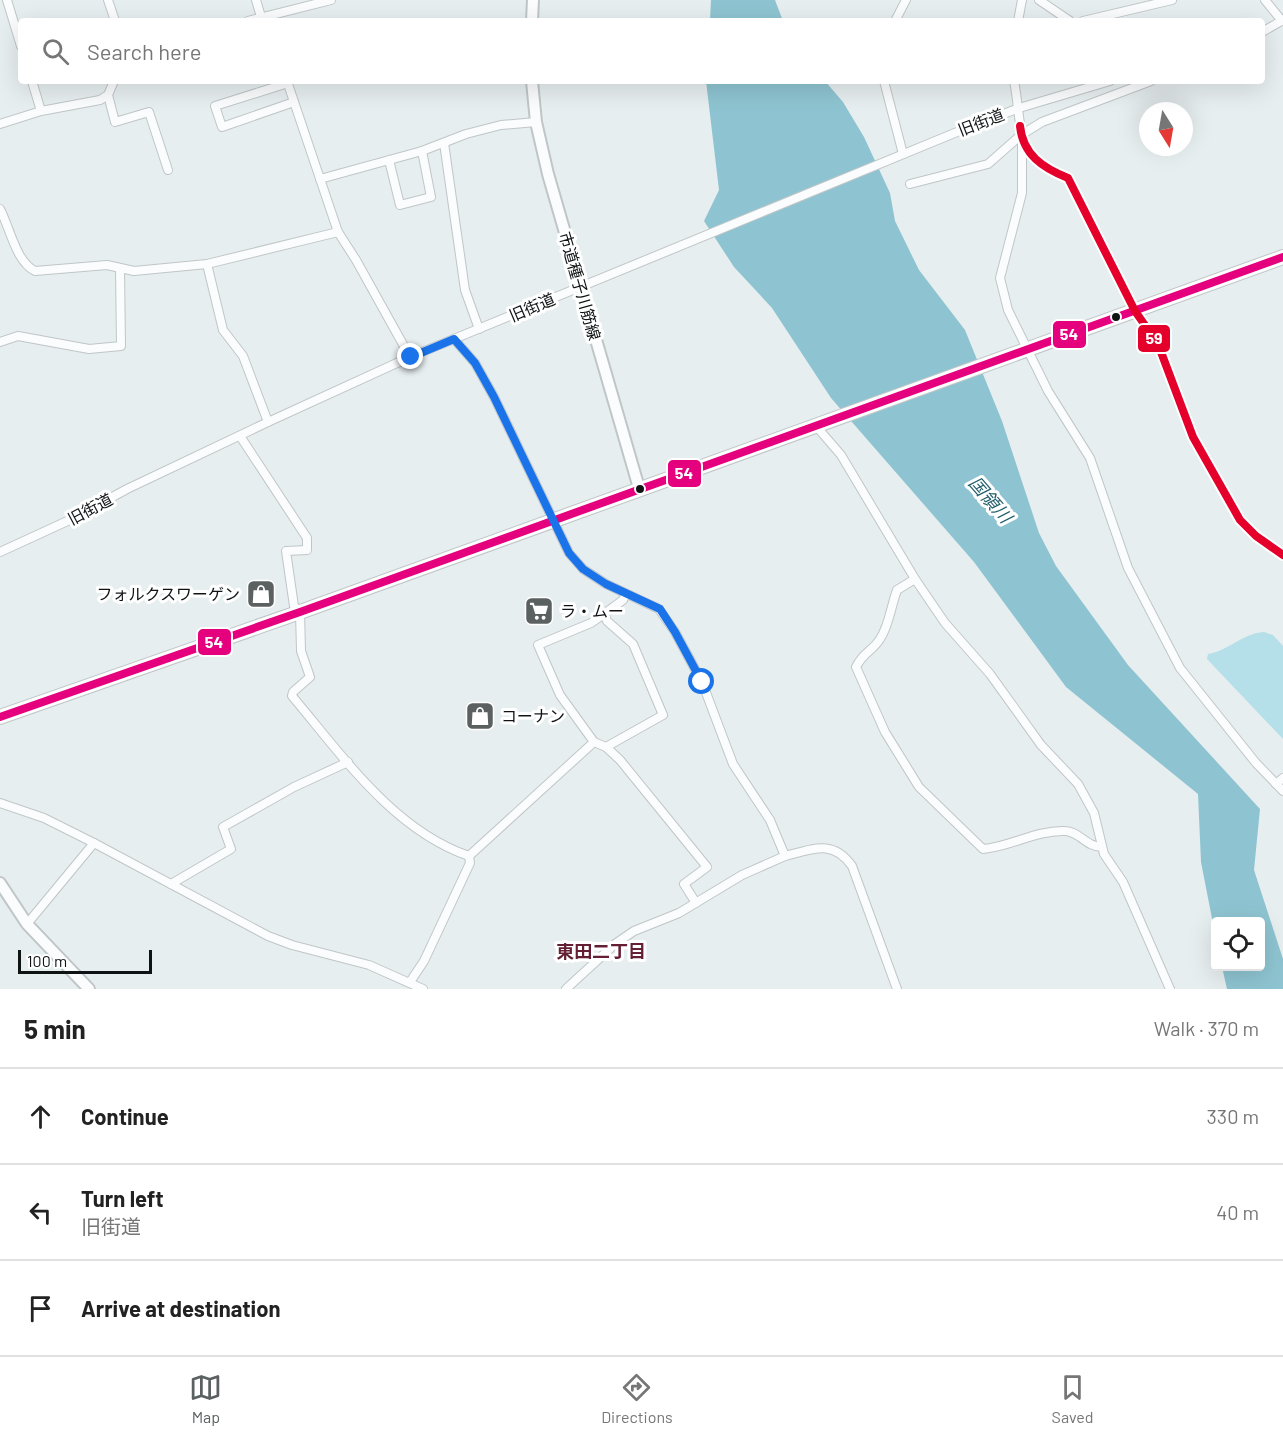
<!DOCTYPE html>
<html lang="en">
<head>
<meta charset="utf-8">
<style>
  body { margin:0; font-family:Barlow,"Noto Sans JP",sans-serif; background:#f6f6f6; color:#222 }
  .controls { position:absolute; right:18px; bottom:18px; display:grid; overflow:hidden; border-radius:6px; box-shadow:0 6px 24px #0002 }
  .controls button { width:54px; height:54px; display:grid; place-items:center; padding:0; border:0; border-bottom:2px solid #e0e0e0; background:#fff; color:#222; font:30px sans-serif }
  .compass { position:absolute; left:1139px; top:102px; width:54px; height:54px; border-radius:50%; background:#fff; box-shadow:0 6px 24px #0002; rotate:169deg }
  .scale { position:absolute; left:18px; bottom:15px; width:134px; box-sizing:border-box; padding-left:6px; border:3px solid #0f1314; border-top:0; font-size:16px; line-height:21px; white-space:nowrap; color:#0f1314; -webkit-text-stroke:4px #fff; paint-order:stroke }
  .stop { position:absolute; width:18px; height:18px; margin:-14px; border:4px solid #1a73e8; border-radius:50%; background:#fff }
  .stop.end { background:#1a73e8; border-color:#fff; box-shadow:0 2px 6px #0008 }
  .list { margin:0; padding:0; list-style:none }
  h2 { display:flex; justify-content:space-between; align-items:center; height:78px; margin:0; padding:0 24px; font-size:26px }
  h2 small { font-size:20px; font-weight:400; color:#767676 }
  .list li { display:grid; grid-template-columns:39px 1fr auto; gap:18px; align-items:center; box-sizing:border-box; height:96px; padding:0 24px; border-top:2px solid #e0e0e0 }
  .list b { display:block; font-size:22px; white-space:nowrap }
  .list p { margin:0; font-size:20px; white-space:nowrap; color:#767676 }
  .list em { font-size:20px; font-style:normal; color:#767676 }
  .icon { flex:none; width:33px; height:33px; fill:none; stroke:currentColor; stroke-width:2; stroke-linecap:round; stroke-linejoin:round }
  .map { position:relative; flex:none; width:1283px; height:989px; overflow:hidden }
  .search { position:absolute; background:#fff; box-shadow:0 6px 24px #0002; left:18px; right:18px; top:18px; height:66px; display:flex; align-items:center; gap:15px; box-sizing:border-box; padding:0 21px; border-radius:6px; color:#767676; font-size:22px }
  .sheet { height:366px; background:#fff }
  nav { display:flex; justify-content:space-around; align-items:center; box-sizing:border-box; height:84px; border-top:2px solid #e0e0e0; background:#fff; font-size:16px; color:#767676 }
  nav a { display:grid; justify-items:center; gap:3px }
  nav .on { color:#5b6061 }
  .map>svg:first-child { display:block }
  .green { fill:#b5dfe9 }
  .water { fill:#8ec4d1 }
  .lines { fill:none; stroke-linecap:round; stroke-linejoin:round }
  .street-casing { stroke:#c0c6c7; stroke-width:10 }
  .secondary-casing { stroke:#c0c6c7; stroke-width:14 }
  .highway-casing { stroke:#c0c6c7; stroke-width:16 }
  .street { stroke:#fbfcfd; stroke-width:8 }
  .secondary { stroke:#fbfcfd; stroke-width:10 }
  .highway { stroke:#fbfcfd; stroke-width:14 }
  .bus-1-casing { stroke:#fff; stroke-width:12 }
  .bus-2-casing { stroke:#fff; stroke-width:12 }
  .bus-1 { stroke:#e5007d; stroke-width:8 }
  .bus-2 { stroke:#e4002b; stroke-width:8 }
  .route { stroke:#1a73e8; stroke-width:8 }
  .bus-dot { fill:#0f1314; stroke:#fff; stroke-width:2 }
  .labels { text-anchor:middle; stroke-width:6; stroke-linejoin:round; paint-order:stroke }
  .street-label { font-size:16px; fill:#0f1314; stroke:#fff }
  .poi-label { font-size:16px; fill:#0f1314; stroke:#fff; text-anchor:start }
  .water-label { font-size:18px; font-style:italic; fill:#225f6c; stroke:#fff }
  .neighbourhood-label { font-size:18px; font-weight:bold; fill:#641f34; stroke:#fff }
  .line-badge { stroke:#fff; stroke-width:2 }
  .badge-label { font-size:16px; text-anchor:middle; font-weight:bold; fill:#fff }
</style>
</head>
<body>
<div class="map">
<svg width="1283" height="989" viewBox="0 0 1283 989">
  <rect width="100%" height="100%" fill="#e7eef0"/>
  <path class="green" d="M 1264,632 L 1273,635 L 1283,646 L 1283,739 L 1207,659 L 1208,654 C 1228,651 1243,633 1264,632 Z"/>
  <g class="water">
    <polygon points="711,0 775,0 783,21 710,21"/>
    <polygon points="706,81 825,81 843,102 864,137 890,193 895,221 919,270 965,330 1002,421 1039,533 1056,566 1128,665 1260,809 1254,870 1283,959 1283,989 1227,989 1222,967 1260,966 1260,922 1216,922 1215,934 1201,862 1198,794 1066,687 974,562 831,398 772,308 734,267 704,221 719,190"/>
  </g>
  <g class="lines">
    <g class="street-casing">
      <g id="street">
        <polyline points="7,0 21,46"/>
        <polyline points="108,0 115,21"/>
        <polyline points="256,0 262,20"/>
        <polyline points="1039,0 1070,21"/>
        <polyline points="1265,0 1282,21"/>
        <polyline points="248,21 331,0"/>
        <polyline points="895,21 906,0"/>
        <polyline points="1018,21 1022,0"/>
        <polyline points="1083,21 1172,0"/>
        <polyline points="1262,32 1283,20"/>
        <polyline points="32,81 41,111"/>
        <polyline points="287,81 338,232 356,260 410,357"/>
        <polyline points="884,81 903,154"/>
        <path d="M 1014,81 C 1024,133 1012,155 1068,178 L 1135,311 L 1158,344 L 1193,437 L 1240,520 L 1256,536 L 1283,555"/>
        <polyline points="288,83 215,106 222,127 294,102"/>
        <polyline points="108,95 115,122 149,112 168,170"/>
        <polyline points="0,124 41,111 100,100 108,95 114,81"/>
        <polyline points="1022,142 1022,193 1000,278 1008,310 1048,391 1090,458 1128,568 1180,668 1256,763 1283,791"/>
        <polyline points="444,143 465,290 479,329"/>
        <polyline points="389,160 400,205 431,197 422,151"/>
        <polyline points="320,179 422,151 466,134 501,125 536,122"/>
        <polyline points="910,184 988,164 1021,135 1042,122 1151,81"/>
        <path d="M 0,209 C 10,228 16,262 35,271 L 107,265 L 134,271 L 207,264 L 338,232"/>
        <polyline points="207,264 223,330 243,356 268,422"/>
        <path d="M 454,339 L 475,363 L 494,397 L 569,553 L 583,569 L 606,584 L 659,609 L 675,632 L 702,682 L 733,764 L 770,820 L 785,856 C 813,849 833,839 852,866 L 897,989"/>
        <polyline points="0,342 18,336 89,349 121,346 120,269"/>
        <polyline points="816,426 841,455 915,579 945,623 990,674 1041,745 1078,784 1094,813 1104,854 1123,882 1170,989"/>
        <path d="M 240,436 L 307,538 L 307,550 L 286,551 L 294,606 L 300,612 L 301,651 L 310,677 L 293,692 L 292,696 C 342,755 393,830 469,856 L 470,863 L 424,961 L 410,982"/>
        <polyline points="0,552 74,518 127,489 268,422 410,357 962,130 1019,108 1110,81"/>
        <path d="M 915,579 L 897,590 C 891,606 889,626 880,639 C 872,652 864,651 856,667 L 885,732 L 919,787 L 983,849 C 1010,847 1036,830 1065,831 C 1079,831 1086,847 1102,847"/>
        <polyline points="594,742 560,695 538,645 591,623 604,614"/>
        <polyline points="606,747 663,715 633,644 607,621 604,614 623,600 626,594"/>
        <polyline points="1276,784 1283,778"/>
        <polyline points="0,803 44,818 94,843 268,936 292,945 369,965 423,989"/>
        <polyline points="469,856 594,742 606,747 620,760 707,867 684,884 696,903"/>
        <polyline points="171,884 231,849 223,827 294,787 348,762"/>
        <polyline points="27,924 94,843"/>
        <polyline points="566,989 615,944 634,931 679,913 742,875 785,856"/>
      </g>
    </g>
    <g class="secondary-casing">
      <g id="secondary">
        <polyline points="532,21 533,0"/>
        <polyline points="532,81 536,122 548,174 639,488"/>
        <polyline points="0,883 27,924 89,989"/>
      </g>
    </g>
    <g class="highway-casing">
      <polyline id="highway" points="0,717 300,612 1283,257"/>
    </g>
    <use href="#street" class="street"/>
    <use href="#secondary" class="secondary"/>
    <use href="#highway" class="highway"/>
    <g class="bus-1-casing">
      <polyline id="bus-1" points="0,717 300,612 1283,257"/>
    </g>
    <g class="bus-2-casing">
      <path id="bus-2" d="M 1020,126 C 1023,155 1043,168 1068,178 L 1135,311 L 1158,344 L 1193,437 L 1240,520 L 1256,536 L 1283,555"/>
    </g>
    <use href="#bus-1" class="bus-1"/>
    <use href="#bus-2" class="bus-2"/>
  </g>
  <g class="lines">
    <polyline class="route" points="411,357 454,339 475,363 494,397 569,553 583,569 606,584 660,609 675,632 702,682"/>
  </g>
  <defs>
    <g id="shop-square" transform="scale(1.5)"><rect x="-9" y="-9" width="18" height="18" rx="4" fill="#5b6061" stroke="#fff"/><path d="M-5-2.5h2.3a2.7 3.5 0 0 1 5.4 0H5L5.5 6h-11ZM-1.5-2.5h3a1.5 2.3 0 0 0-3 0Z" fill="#fff"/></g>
    <g id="supermarket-square" transform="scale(1.5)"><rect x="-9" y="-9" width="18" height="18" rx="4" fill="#5b6061" stroke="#fff"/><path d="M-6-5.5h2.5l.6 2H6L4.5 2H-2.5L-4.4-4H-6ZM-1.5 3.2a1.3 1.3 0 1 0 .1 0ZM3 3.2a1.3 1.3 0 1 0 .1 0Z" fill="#fff"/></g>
  </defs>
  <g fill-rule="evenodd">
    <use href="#shop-square" x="261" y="594"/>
    <use href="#supermarket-square" x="539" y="611"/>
    <use href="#shop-square" x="480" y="716"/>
  </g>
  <g class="bus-dot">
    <circle cx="1116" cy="317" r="5"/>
    <circle cx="640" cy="489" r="5"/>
  </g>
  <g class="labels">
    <g class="street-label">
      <text transform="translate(981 122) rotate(-21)" y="6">旧街道</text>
      <text transform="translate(580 286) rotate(74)" y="6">市道種子川筋線</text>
      <text transform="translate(532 307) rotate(-23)" y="6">旧街道</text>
      <text transform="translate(90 509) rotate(-28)" y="6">旧街道</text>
    </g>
    <g class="poi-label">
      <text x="240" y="600" text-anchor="end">フォルクスワーゲン</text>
      <text x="560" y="617">ラ・ムー</text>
      <text x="501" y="722">コーナン</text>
    </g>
    <g class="water-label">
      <text transform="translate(990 500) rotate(49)" y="6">国領川</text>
    </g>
    <g class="neighbourhood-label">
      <text x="601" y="958">東田二丁目</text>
    </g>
  </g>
  <g class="line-badge">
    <rect x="1052" y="320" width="35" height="29" rx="6" fill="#e5007d"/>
    <rect x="1137" y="324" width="34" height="29" rx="6" fill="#e4002b"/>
    <rect x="667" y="459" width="35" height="29" rx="6" fill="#e5007d"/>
    <rect x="197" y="628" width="35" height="28" rx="6" fill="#e5007d"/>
  </g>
  <g class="badge-label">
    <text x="1069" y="340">54</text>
    <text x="1154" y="344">59</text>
    <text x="684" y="479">54</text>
    <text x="214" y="648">54</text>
  </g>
</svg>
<div class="controls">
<button><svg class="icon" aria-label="locate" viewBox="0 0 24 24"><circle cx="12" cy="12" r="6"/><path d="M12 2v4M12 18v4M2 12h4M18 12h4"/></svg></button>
</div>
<svg class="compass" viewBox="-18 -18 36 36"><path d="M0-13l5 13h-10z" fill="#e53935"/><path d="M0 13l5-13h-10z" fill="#767676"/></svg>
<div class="scale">100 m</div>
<div class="stop" style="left:702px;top:682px"></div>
<div class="stop end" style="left:411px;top:357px"></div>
<div class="search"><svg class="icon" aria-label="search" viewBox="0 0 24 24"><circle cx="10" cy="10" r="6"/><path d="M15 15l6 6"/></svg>Search here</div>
</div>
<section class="sheet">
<h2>5 min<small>Walk · 370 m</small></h2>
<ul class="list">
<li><svg class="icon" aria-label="ahead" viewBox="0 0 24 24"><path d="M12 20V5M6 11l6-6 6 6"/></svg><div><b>Continue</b></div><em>330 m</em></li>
<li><svg class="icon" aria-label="left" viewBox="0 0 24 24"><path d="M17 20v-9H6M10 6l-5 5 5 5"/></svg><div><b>Turn left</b><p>旧街道</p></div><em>40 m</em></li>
<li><svg class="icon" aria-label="arrive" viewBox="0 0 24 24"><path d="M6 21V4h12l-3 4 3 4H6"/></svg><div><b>Arrive at destination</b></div></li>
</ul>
</section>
<nav>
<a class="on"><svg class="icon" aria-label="map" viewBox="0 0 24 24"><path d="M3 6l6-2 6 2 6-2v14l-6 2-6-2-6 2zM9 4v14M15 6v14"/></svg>Map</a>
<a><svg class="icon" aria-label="directions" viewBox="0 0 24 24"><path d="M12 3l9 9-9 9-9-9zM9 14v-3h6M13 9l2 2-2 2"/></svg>Directions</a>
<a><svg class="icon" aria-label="saved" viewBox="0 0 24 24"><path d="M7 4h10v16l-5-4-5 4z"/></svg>Saved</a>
</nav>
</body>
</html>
